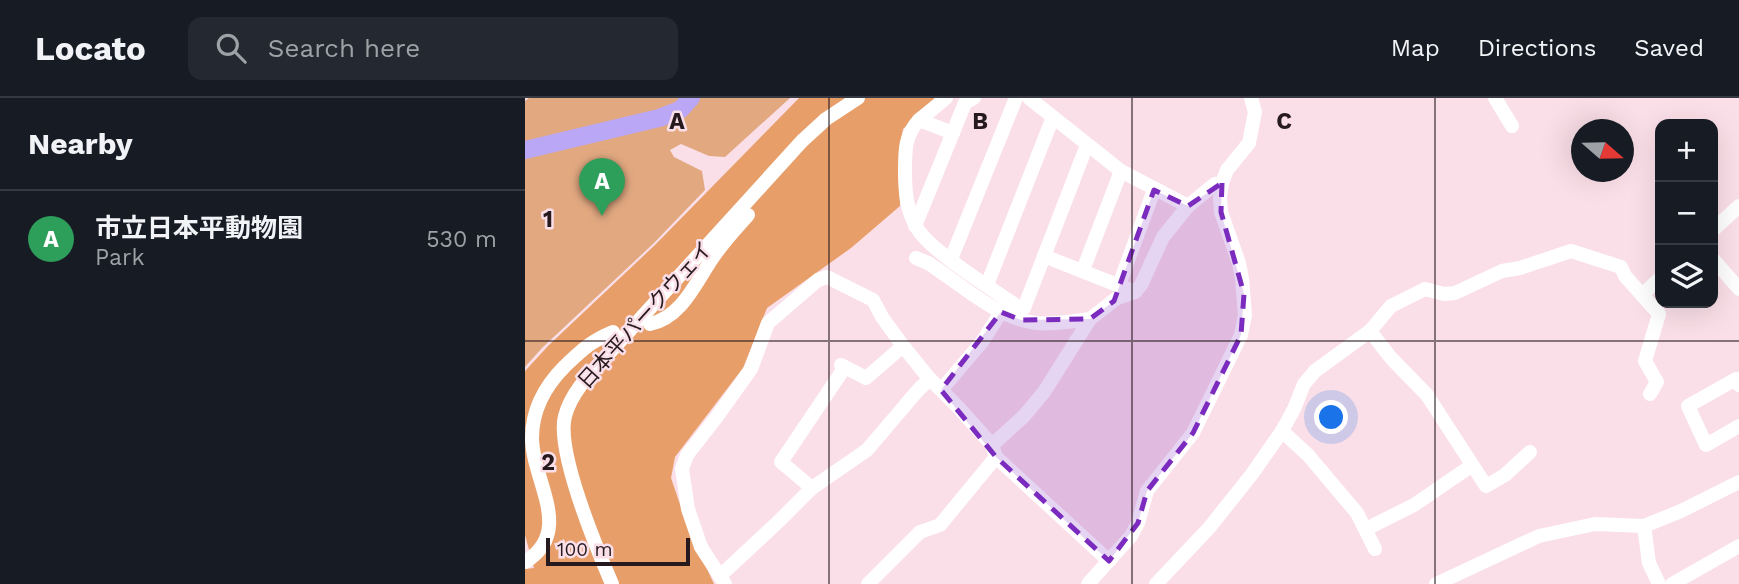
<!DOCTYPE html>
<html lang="en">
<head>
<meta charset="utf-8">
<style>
  body { margin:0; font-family:"Work Sans","Noto Sans JP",sans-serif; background:#242831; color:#f1f3f6 }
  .controls { position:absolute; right:21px; top:21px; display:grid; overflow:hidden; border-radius:14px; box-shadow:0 7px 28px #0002 }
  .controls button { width:63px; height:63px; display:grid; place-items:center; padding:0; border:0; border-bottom:2px solid #363941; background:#171b24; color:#f1f3f6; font:35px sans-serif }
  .compass { position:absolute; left:1046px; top:21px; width:63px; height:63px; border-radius:50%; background:#171b24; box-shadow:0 7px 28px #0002; rotate:110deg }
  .scale { position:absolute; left:21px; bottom:18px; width:144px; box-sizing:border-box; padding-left:7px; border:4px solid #261a1e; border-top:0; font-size:19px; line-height:24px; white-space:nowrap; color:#261a1e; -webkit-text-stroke:5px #fbdfe8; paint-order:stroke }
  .you { position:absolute; left:807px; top:320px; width:24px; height:24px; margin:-18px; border:5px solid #fff; border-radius:50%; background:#1a73e8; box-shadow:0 0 0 10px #1a73e833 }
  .badge { display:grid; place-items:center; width:46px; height:46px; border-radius:50%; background:#8eb3b7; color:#fff; font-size:23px; font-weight:700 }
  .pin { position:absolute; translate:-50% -58px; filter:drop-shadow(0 2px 4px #0008) }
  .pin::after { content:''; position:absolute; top:37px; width:24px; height:21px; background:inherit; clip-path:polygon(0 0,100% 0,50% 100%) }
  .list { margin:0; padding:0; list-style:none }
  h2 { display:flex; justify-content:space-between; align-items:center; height:91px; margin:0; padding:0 28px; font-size:30px }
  h2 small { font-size:23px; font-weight:400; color:#9ea1a6 }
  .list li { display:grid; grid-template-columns:46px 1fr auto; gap:21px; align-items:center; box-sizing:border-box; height:98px; padding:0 28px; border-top:2px solid #363941 }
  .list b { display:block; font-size:26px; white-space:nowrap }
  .list p { margin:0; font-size:23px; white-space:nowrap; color:#9ea1a6 }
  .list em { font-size:23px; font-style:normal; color:#9ea1a6 }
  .icon { flex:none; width:38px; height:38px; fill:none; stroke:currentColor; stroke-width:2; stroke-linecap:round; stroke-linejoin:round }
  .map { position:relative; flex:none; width:1214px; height:486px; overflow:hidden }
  header { display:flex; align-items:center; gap:42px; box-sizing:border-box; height:98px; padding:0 35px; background:#171b24; border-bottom:2px solid #363941 }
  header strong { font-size:33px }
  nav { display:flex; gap:38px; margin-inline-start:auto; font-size:24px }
  .search { width:490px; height:63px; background:#242831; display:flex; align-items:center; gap:18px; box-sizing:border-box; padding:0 24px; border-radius:14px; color:#9ea1a6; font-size:26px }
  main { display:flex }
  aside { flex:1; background:#171b24 }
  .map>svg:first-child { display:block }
  .green { fill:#e2a981 }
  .forest { fill:#e79e69 }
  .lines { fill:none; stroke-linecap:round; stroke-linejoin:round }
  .river { stroke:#baa7f5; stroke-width:18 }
  .minor { stroke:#fff; stroke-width:14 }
  .marked { fill:#7b2cbf; fill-opacity:0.2; stroke:#7b2cbf; stroke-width:5; stroke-dasharray:14 9; stroke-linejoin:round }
  .grid { fill:none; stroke:#261a1e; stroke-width:2; stroke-opacity:0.55 }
  .labels { text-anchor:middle; stroke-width:5; stroke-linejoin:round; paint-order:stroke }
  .street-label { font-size:21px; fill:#261a1e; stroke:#fbdfe8 }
  .grid-label { font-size:23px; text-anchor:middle; font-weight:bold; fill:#261a1e; stroke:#fbdfe8; stroke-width:5; stroke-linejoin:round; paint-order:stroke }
</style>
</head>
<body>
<header>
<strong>Locato</strong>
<div class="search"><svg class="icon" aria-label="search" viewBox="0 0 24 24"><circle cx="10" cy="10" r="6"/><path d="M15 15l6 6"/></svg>Search here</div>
<nav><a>Map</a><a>Directions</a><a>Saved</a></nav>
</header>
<main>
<aside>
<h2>Nearby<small></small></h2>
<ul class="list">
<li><span class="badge" style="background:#2e9e5b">A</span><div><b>市立日本平動物園</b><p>Park</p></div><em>530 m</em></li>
</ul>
</aside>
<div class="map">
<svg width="1214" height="486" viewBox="0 0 1214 486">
  <rect width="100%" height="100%" fill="#fbdfe8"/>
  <polygon class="green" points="4,0 265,0 200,59 184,58 156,46 145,52 149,59 177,73 180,92 129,145 17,250 0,269 0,3"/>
  <polygon class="forest" points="274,0 414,0 378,31 374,54 375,108 326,150 242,210 218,270 150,359 146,380 163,430 189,486 0,486 0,471 9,470 0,437 0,273 24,247 131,146"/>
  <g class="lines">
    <polyline class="river" points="0,52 134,20 155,12 166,0"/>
    <g class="minor">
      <polyline points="504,0 596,73 663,108 638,139 616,187 610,194 519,158"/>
      <polyline points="970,0 987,28"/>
      <polyline points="394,22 421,0"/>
      <path d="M 428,35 L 394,22 C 380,37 380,52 380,72 C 380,92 381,112 392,130 C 405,153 470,193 495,210 L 499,210 L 562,47"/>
      <polyline points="663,108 690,86 697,85"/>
      <polyline points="390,128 440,5 449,0"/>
      <polyline points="1188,132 1214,108"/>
      <path d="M 391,160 L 403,165 C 434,185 473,221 511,225 C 528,227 547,223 565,221 L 519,294 L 499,318 L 467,347"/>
      <polyline points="426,161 491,0"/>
      <polyline points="1188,161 1214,191"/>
      <polyline points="558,172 596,73"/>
      <polyline points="462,187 528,19"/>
      <polyline points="594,187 629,92"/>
      <polyline points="1117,197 1135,180"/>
      <polyline points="565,221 592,200 610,194"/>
      <path d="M 125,226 C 161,218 173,177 194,151 C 203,139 213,128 223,117"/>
      <polyline points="845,233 866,260 902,297 961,388 980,377 1005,354"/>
      <polyline points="316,267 341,280 378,248"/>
      <polyline points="1214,287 1211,281 1163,308 1181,347 1214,328"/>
      <polyline points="416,292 457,244 476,214"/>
      <polyline points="757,333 783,357 832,415 850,451"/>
      <polyline points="287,390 256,364 320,269"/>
      <polyline points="1119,428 1124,465 1134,486"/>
      <polyline points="841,431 889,407 946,368"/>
      <path d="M 0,464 C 50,433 7,383 7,340 C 7,312 20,288 40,268 C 57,252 66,243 88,234"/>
      <polyline points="196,477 254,423 287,390 342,352 394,291 405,281"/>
      <path d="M 87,486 C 72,451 31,353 40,318 C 47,292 69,272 86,253 L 277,43 L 301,21 L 333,0"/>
      <polyline points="200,486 176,449 163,411 157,371 162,357 191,320 226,271 243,225 293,182 302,179 348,202 357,219 378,248 403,279 433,309 467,347 471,359 584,463"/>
      <polyline points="343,486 395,434 415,427 471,359"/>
      <polyline points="563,486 606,438 613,425 622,393 668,335 716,237 720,217 717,181 714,165 696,114 695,99 697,85 702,72 724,45 730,14 726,0"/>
      <polyline points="631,486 684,430 727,376 757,333 769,311 779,286 790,273 845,233 866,208 900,191 919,196 930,195 977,173 995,170 1046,153 1096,169 1100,178 1134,216 1120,263 1132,284 1125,296"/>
      <polyline points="911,486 1014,438 1070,426 1119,428 1156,413 1214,384"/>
      <polyline points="1147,486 1214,448"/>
    </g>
  </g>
  <path class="marked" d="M 697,85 L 696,114 L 719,196 L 716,237 L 668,335 L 622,393 L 613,425 L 584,463 L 471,359 L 416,292 L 476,214 L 496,222 L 565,221 L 589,203 L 629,92 L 663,108 Z"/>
  <path class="grid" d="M 304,0 L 304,486M 607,0 L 607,486M 910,0 L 910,486M 0,243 L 1214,243"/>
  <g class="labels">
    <g class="street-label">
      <text transform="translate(120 217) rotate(-48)" y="7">日本平パークウェイ</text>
    </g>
  </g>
  <g class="grid-label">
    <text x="152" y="31">A</text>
    <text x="455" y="31">B</text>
    <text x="759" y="31">C</text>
    <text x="23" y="129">1</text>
    <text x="23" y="372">2</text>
  </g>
</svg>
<div class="controls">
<button>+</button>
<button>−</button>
<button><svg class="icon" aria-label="layers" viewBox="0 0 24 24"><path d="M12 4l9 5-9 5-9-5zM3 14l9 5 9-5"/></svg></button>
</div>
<svg class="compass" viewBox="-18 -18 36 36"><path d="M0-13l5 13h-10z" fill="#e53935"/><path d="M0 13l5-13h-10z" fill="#9ea1a6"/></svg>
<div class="scale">100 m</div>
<div class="you"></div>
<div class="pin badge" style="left:77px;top:118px;background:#2e9e5b">A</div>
</div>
</main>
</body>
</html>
